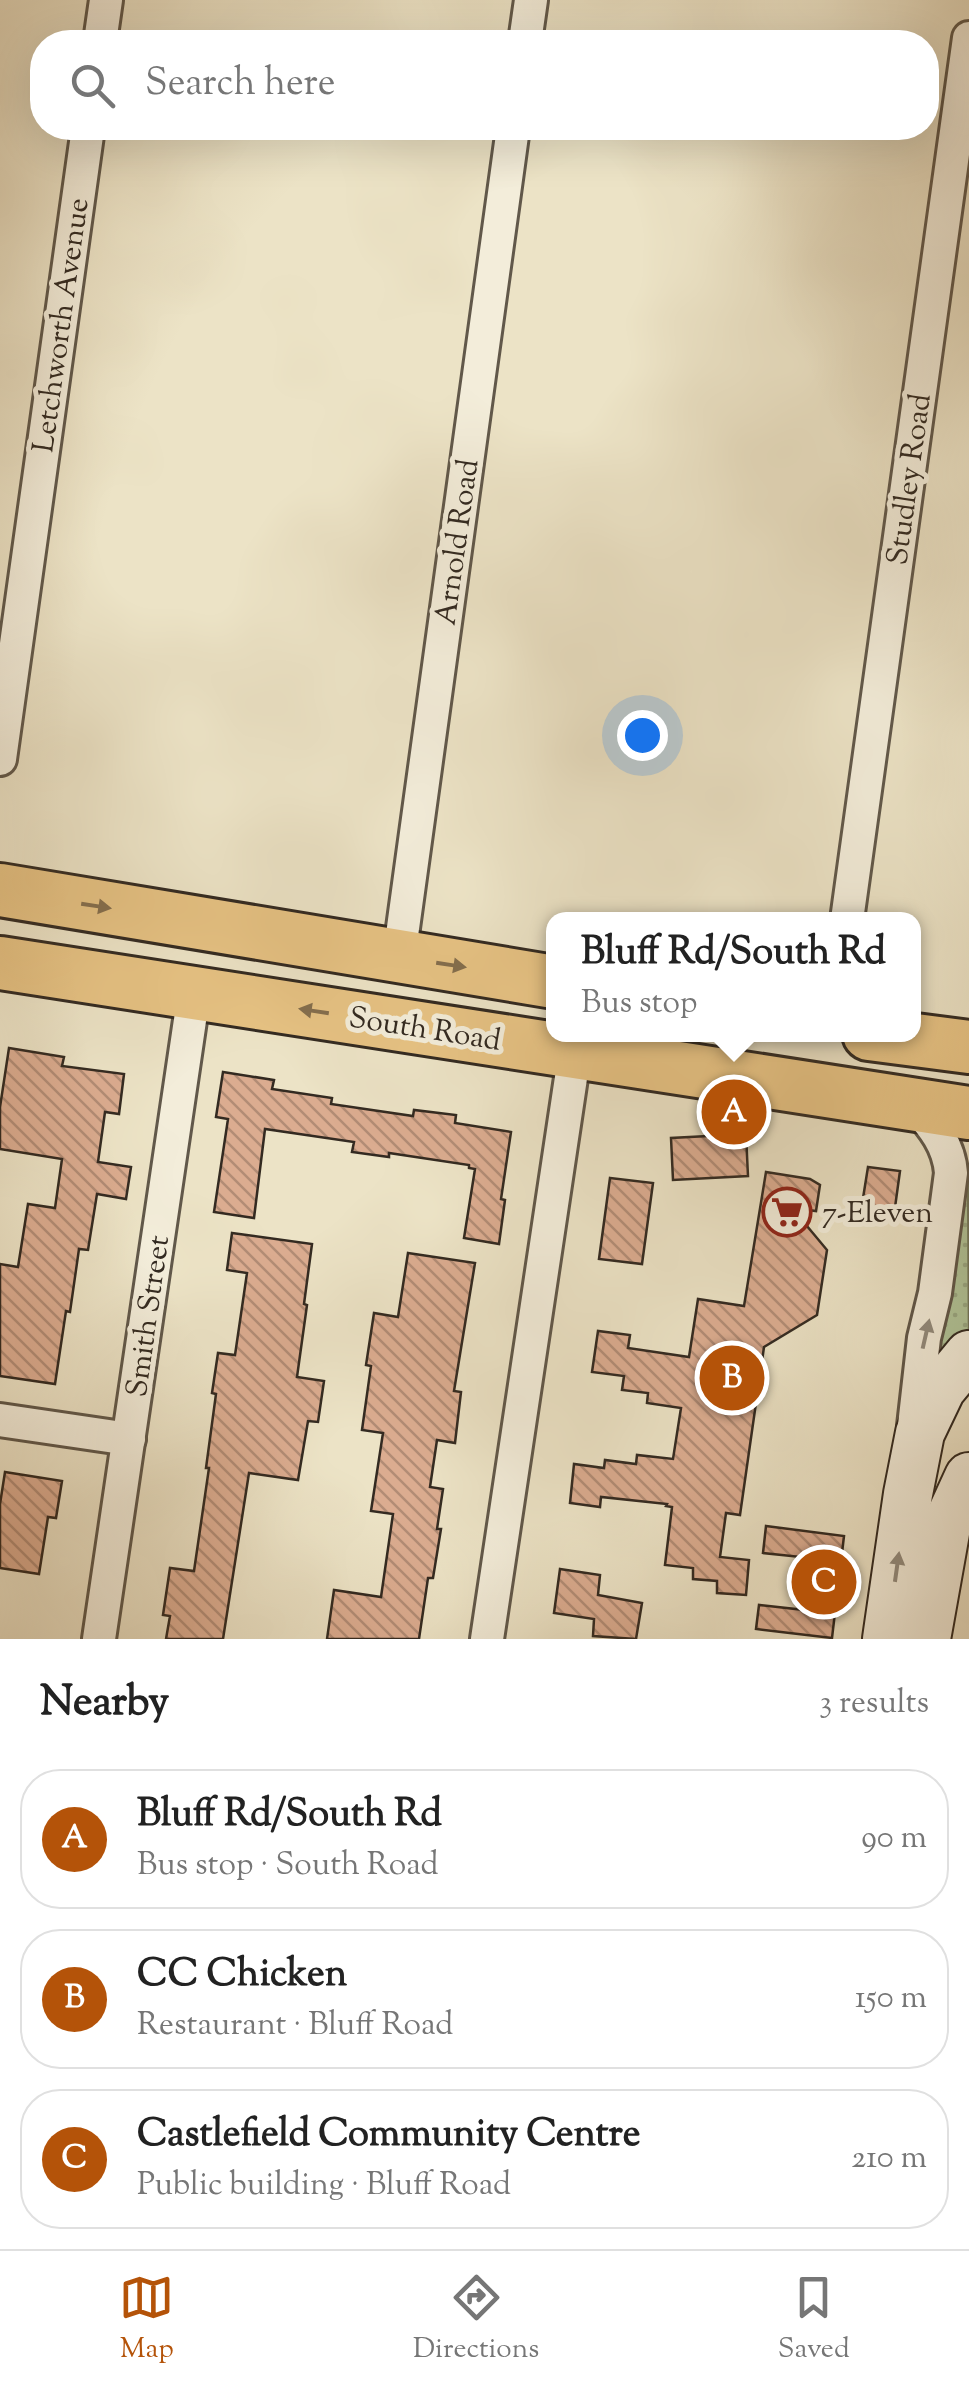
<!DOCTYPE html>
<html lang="en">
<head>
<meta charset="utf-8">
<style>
  body { margin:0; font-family:"Sorts Mill Goudy",serif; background:#f6f6f6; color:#222 }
  .you { position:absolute; left:642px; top:735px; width:35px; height:35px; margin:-25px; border:8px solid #fff; border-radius:50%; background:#1a73e8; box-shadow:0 0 0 15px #1a73e833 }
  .badge { display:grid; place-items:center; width:65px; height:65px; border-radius:50%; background:#b45309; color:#fff; font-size:32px; font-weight:700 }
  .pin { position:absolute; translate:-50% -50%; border:5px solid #fff; box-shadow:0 2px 10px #0006 }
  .popup { position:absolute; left:546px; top:912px; width:375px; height:130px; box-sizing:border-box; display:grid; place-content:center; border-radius:20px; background:#fff; filter:drop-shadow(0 2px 8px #0005); font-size:32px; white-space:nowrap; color:#767676 }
  .popup b { font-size:38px; color:#222 }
  .popup::after { content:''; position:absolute; left:50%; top:100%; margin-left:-20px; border:20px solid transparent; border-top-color:#fff }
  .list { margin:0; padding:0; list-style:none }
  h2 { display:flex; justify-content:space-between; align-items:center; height:130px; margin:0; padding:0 40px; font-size:42px }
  h2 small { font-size:32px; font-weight:400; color:#767676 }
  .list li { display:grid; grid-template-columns:65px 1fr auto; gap:30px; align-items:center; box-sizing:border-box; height:140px; margin:0 20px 20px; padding:0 20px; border:2px solid #e0e0e0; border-radius:40px }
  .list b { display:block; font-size:38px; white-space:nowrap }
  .list p { margin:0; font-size:32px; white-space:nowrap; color:#767676 }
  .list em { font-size:32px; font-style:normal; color:#767676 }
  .icon { flex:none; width:55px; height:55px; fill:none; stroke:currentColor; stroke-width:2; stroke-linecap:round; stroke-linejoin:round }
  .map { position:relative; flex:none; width:969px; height:1639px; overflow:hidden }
  .search { position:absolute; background:#fff; box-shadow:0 10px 40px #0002; left:30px; right:30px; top:30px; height:110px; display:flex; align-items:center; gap:25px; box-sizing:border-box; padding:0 35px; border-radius:40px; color:#767676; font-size:38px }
  .sheet { height:610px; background:#fff }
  nav { display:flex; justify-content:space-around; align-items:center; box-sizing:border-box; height:140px; border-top:2px solid #e0e0e0; background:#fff; font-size:28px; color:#767676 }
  nav a { display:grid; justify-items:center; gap:5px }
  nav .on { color:#b45309 }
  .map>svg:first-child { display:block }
  .grass { fill:url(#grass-dots); stroke:#72785e; stroke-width:2.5 }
  .building { fill:url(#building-back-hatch); stroke:#332a21; stroke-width:2.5 }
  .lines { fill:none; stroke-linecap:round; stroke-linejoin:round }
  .street-casing { stroke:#61584a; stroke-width:38 }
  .secondary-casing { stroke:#332a21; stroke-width:52 }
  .primary-casing { stroke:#332a21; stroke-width:58 }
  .street { stroke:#f3edda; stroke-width:32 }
  .secondary { stroke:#f3edda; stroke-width:48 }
  .primary { stroke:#e6c283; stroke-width:52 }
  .oneway { fill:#846e4d }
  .oneway2 { fill:#938c7e }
  .labels { text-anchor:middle; stroke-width:10; stroke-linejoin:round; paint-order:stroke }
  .street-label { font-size:30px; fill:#332a21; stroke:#f3edda }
  .poi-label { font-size:30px; fill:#332a21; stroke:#f3edda; text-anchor:start }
</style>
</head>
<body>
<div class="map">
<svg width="969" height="1639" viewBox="0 0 969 1639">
  <defs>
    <pattern id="grass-dots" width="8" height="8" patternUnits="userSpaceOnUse" patternTransform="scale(2.5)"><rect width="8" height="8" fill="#b1c59a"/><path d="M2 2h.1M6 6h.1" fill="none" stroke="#99a984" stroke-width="1.8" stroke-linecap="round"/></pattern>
    <pattern id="building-back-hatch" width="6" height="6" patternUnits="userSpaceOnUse" patternTransform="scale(2.5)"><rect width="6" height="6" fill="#dbac90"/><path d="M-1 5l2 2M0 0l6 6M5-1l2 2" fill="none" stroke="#b28c75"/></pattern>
  </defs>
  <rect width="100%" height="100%" fill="#ece3c6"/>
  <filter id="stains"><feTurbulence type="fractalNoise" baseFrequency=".002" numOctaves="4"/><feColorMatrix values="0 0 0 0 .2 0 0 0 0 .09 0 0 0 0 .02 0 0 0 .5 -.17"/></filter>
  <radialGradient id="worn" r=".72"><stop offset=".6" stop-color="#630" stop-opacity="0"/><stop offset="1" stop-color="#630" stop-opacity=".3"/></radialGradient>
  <polygon class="grass" points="968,1163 969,1333 932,1362 948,1309"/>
  <g class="building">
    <polygon points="9,1048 64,1057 62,1066 124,1074 119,1114 105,1112 98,1162 131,1167 126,1199 97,1194 88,1250 79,1249 70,1312 66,1311 55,1384 0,1376 0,1264 18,1267 28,1204 55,1208 62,1159 0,1149 0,1107"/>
    <polygon points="223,1072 274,1080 272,1089 332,1098 331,1104 413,1116 414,1110 456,1115 455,1123 511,1132 501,1199 505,1200 499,1244 464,1238 475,1169 469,1168 469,1165 389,1153 389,1157 352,1152 354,1142 265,1129 254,1218 214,1212 228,1119 216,1117"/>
    <polygon points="746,1134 748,1176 673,1180 671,1138"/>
    <polygon points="868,1167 900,1171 893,1222 860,1217"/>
    <polygon points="766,1172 810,1179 820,1185 816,1211 792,1208 827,1250 817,1315 764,1347 740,1515 726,1513 720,1557 749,1560 746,1595 717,1593 717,1581 693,1579 693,1568 665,1565 672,1507 666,1506 667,1504 601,1497 600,1507 570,1503 574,1464 604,1468 605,1460 636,1464 637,1455 673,1459 681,1408 647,1403 648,1393 622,1390 624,1376 592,1372 598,1331 630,1335 628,1348 689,1357 698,1299 744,1306"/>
    <polygon points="610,1178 653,1183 642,1264 599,1259"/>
    <polygon points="232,1233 312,1244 304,1304 307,1305 297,1377 324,1381 318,1422 308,1421 298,1480 249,1473 223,1639 166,1639 170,1616 163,1615 170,1568 194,1571 209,1468 206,1468 216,1394 212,1393 218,1353 235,1355 247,1273 227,1270"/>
    <polygon points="408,1253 475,1263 454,1391 461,1392 455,1443 437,1440 430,1487 443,1489 437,1529 441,1529 433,1578 428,1578 419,1639 327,1639 334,1590 381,1597 393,1514 371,1511 383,1433 362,1430 371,1366 366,1365 374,1313 398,1317"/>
    <polygon points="5,1472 62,1481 56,1518 48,1517 39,1574 0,1568 0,1504"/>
    <polygon points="766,1526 844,1536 832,1638 756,1629 759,1605 805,1610 811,1558 763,1553"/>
    <polygon points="560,1569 600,1575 598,1595 642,1603 636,1639 593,1636 594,1619 554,1613"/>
  </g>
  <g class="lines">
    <g class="street-casing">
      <g id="street">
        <polyline points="100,42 106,0"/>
        <polyline points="525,42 531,0"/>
        <polyline points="0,759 88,128"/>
        <polyline points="847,920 969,38"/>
        <polyline points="399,957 513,128"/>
        <path d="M 914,1104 C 932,1125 949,1144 951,1173 L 935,1293 L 924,1338 L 914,1426"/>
        <polyline points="0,1420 129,1439"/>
        <polyline points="99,1639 194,993"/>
        <polyline points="487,1639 575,1051"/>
      </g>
    </g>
    <g class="secondary-casing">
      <g id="secondary">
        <polyline points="887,1639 908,1494 920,1433 941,1389 969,1355"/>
        <polyline points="926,1639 946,1527 969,1477"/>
      </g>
    </g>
    <g class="primary-casing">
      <g id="primary">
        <polyline points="0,890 554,982"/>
        <polyline points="0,963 969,1113"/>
        <polyline points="869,1034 969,1047"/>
      </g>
    </g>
    <use href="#street" class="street"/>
    <use href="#secondary" class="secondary"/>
    <use href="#primary" class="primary"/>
  </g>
  <defs><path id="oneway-solid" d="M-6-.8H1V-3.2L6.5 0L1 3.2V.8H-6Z" transform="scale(2.5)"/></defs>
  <g class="oneway">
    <use href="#oneway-solid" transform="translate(96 906) rotate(9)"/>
    <use href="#oneway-solid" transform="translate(451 965) rotate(9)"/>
    <use href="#oneway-solid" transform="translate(314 1011) rotate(-171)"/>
  </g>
  <g class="oneway2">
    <use href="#oneway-solid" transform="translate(926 1334) rotate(-77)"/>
    <use href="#oneway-solid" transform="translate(897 1567) rotate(-82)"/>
  </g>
  <defs>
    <g id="supermarket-ring" transform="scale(2.5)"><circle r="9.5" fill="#f3edda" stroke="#8f2418" stroke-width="1.5"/><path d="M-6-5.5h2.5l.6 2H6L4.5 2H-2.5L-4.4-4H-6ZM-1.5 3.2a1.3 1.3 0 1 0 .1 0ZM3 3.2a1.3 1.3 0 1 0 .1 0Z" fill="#8f2418"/></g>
  </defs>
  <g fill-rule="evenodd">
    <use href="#supermarket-ring" x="787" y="1212"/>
  </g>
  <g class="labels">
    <g class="street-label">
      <text transform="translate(60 325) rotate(-82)" y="10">Letchworth Avenue</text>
      <text transform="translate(908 479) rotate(-82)" y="10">Studley Road</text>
      <text transform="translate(456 542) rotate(-82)" y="10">Arnold Road</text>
      <text transform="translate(425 1028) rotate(9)" y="10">South Road</text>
      <text transform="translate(147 1316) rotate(-82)" y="10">Smith Street</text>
    </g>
    <g class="poi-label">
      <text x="822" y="1222">7-Eleven</text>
    </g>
  </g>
  <rect width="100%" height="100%" filter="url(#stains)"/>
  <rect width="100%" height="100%" fill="url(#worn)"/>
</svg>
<div class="you"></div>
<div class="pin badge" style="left:734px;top:1112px">A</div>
<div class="popup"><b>Bluff Rd/South Rd</b>Bus stop</div>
<div class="pin badge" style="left:732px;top:1378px">B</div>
<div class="pin badge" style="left:824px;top:1582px">C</div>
<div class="search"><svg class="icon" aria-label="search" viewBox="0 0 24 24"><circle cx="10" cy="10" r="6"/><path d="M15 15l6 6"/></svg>Search here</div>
</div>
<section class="sheet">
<h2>Nearby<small>3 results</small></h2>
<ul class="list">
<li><span class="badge">A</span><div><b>Bluff Rd/South Rd</b><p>Bus stop · South Road</p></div><em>90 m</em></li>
<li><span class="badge">B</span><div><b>CC Chicken</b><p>Restaurant · Bluff Road</p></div><em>150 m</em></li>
<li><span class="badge">C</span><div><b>Castlefield Community Centre</b><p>Public building · Bluff Road</p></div><em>210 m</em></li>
</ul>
</section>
<nav>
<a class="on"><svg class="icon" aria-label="map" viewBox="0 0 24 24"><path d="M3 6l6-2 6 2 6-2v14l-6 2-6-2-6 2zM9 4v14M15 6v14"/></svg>Map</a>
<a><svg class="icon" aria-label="directions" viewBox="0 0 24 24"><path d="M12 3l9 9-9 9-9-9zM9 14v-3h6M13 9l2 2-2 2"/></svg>Directions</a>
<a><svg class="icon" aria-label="saved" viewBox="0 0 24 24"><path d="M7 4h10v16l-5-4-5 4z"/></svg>Saved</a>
</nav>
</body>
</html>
